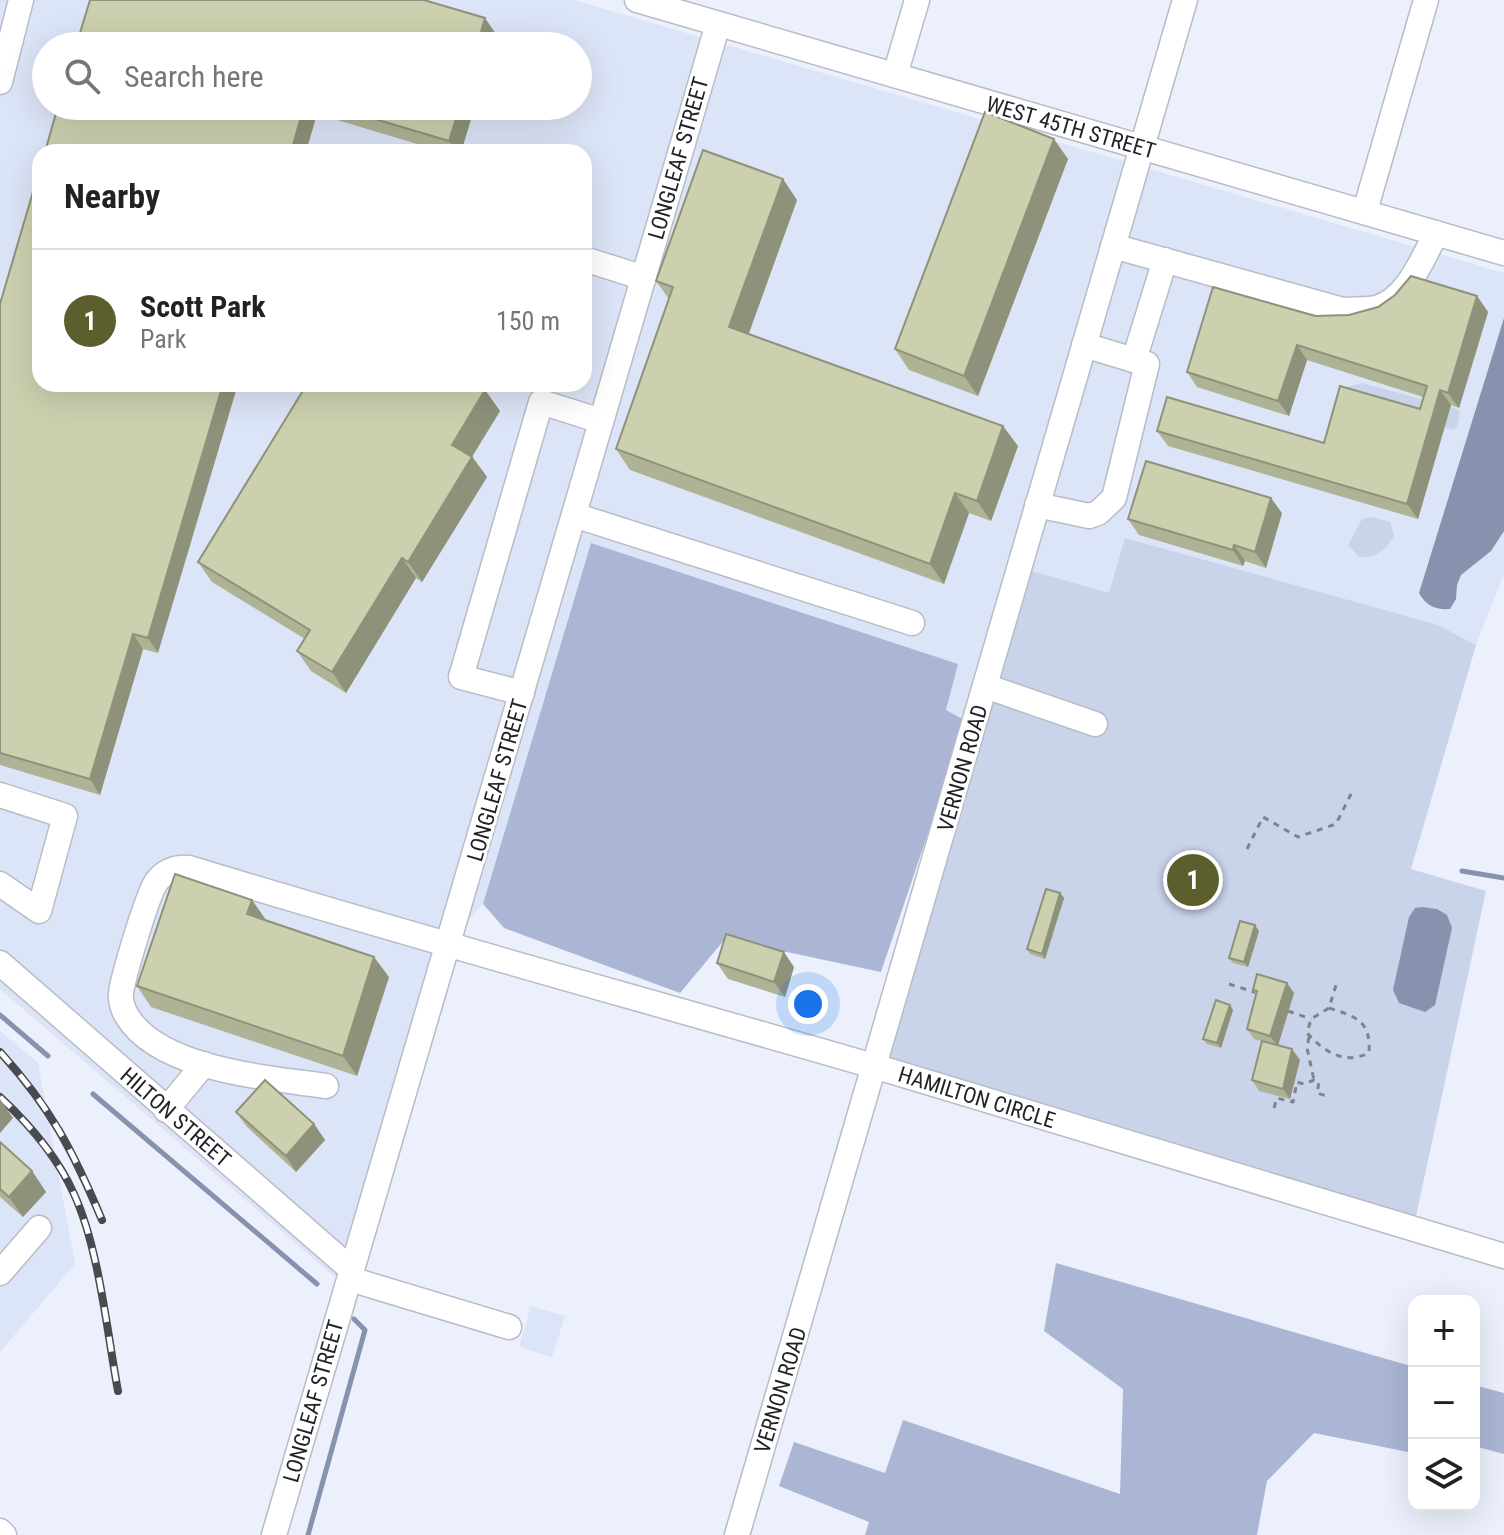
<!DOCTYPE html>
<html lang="en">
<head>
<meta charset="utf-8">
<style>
  body { margin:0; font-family:"Roboto Condensed",sans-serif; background:#f2f2f2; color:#222 }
  .controls { position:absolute; right:24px; bottom:24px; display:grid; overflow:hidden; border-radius:16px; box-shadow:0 8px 32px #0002 }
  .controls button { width:72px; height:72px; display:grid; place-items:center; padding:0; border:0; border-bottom:2px solid #e0e0e0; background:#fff; color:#222; font:40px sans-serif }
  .you { position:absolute; left:808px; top:1004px; width:28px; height:28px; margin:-20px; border:6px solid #fff; border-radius:50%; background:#1a73e8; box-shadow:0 0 0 12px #1a73e833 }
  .badge { display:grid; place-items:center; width:52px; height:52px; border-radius:50%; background:#5c5f2d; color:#fff; font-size:26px; font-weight:700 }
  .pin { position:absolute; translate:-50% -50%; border:4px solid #fff; box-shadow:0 2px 8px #0006 }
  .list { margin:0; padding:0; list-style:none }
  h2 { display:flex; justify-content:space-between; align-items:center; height:104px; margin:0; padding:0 32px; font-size:34px }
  h2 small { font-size:26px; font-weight:400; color:#767676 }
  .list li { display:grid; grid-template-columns:52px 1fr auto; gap:24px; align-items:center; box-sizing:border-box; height:144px; padding:0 32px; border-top:2px solid #e0e0e0 }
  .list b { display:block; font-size:30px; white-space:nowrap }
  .list p { margin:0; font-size:26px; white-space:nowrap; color:#767676 }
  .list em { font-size:26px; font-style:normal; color:#767676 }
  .icon { flex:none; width:44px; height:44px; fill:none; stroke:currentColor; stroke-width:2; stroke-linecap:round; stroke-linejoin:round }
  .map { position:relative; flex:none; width:1504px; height:1535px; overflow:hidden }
  .search { position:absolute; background:#fff; box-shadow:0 8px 32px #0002; left:32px; top:32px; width:560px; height:88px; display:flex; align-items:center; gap:20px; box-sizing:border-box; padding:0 28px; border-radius:44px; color:#767676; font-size:30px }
  .panel { position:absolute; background:#fff; box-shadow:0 8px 32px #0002; left:32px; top:144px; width:560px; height:248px; border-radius:24px }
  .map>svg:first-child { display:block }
  .built { fill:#dce4f7; fill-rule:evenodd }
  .green { fill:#c9d3ea }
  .forest { fill:#aab6d4 }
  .water { fill:#8692ae }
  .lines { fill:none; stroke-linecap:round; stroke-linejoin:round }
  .stream { stroke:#8692ae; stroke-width:5 }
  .minor-casing { stroke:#b7bcc7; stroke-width:27 }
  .path { stroke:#80838b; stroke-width:3; stroke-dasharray:6 6; stroke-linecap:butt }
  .minor { stroke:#fff; stroke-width:24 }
  .rail-casing { stroke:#474a4f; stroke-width:8 }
  .rail { stroke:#fff; stroke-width:5; stroke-dasharray:15; stroke-linecap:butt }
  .wall { fill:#afb396 }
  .shaded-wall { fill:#8f927a }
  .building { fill:#ccd0af; stroke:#8f927a; stroke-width:2 }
  .labels { text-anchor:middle; stroke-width:6; stroke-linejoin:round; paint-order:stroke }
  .street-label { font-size:22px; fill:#1f2125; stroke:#fff }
</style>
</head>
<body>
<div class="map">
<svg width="1504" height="1535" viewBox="0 0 1504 1535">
  <rect width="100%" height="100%" fill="#ebf0fc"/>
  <g class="built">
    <path d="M 0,0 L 574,0 L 1504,273 L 1504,573 L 1476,645 L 1438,625 L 1109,593 L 966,721 L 946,710 L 957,664 L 591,543 L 483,904 L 469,919 L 363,1273 L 337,1279 L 0,989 ZM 46,46 L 578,46 L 578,106 L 46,106 ZM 40,152 L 584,152 L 584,384 L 40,384 Z"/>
    <polygon points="0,1031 38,1063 75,1264 0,1352"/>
    <polygon points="531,1306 565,1316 552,1357 519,1347"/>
  </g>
  <g class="green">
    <polygon points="1362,383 1458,409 1460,413 1457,427 1453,430 1353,398 1347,387"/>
    <path d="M 1371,517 L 1390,522 L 1394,536 C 1386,549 1375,559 1359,557 L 1348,545 L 1362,519 Z"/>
    <polygon points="1125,538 1438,625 1476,645 1411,869 1486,891 1415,1221 886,1061 1028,570 1109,593"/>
  </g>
  <g class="forest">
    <polygon points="591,543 958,664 946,710 966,721 881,972 725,939 680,993 504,928 483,904"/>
    <polygon points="1056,1263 1414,1367 1414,1446 1408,1452 1314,1433 1267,1481 1257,1535 865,1535 869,1522 779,1486 794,1442 885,1473 903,1420 1120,1494 1123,1389 1044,1331"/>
    <polygon points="1474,1385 1504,1393 1504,1454 1474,1446"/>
  </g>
  <g class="water">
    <path d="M 1504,318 L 1504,531 L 1491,551 L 1461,575 L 1457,585 L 1456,599 L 1450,609 C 1436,610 1426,606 1419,593 Z"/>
    <polygon points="1422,907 1437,909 1447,915 1452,928 1435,1005 1425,1012 1399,1003 1393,990 1409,917 1415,908"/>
  </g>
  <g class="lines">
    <g class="stream">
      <polyline points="1462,871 1504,878"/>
      <polyline points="0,1015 48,1056"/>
      <polyline points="93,1094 317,1284"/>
      <polyline points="308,1535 365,1330 354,1319"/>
    </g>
    <g class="minor-casing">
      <g id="minor">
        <polyline points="637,0 1504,253"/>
        <polyline points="895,75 917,0"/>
        <polyline points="0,82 21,0"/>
        <polyline points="1365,211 1426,0"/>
        <path d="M 1113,246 L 1343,310 C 1353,309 1366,310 1376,308 C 1407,300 1423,258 1436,233"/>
        <polyline points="584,259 644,278"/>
        <polyline points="1134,360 1165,260"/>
        <polyline points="1037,505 1089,516 1098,513 1114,498 1147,364 1084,345"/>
        <polyline points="574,515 912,623"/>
        <polyline points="985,686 1095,724"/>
        <polyline points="522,693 461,677 541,402 601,421"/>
        <polyline points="0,795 65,816 39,911 0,884"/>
        <polyline points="0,963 352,1270"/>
        <path d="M 326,1086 C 270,1078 159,1070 127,1016 C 123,1010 120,1000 121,993 C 123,977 148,892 157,881 C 166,870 176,867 189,868 C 424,940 661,1004 897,1073 C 1100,1133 1302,1195 1504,1256"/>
        <polyline points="166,1110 204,1064"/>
        <polyline points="0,1273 39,1228"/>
        <polyline points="350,1279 509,1327"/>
        <polyline points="0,1531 4,1535"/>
        <polyline points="274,1535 718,24"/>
        <polyline points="737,1535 1185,0"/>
      </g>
    </g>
    <g class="path">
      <polyline points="1247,849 1263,817 1298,837 1336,824 1353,790"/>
      <polyline points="1229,984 1257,993"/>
      <path d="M 1329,1008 C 1357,1017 1371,1021 1369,1053 C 1343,1065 1325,1052 1307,1033 L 1311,1019 L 1329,1008 L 1337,982"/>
      <polyline points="1288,1011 1311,1019"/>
      <polyline points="1309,1037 1307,1048 1314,1080"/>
      <polyline points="1274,1108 1277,1098 1293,1102 1297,1082 1304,1084 1314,1080 1319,1082 1317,1093 1330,1097"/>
    </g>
    <use href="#minor" class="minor"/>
    <g class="rail-casing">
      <g id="rail">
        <path d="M 0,1052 C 51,1108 73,1151 102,1220"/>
        <path d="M 0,1097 C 29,1124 58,1158 74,1194 C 99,1248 107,1332 118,1391"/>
      </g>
    </g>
    <use href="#rail" class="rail"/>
  </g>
  <g class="wall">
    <polygon points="58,106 475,106 461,152 444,152 317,114"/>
    <polygon points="1068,159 978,396 909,370 895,349"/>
    <polygon points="797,200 748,334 1018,446 991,521 969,513 944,584 630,470 616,449 669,299 656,281"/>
    <polygon points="1477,296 1488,312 1459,408 1451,405 1418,519 1168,446 1157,431 1324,443 1420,409 1423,397 1307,360 1289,416 1197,387 1187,372 1315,316 1349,315"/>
    <polygon points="0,304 158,653 143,649 100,795 0,765"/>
    <polygon points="485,390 500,411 472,456 487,477 422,582 416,578 346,693 311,671 297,651 305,639 212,582 198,562"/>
    <polygon points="1282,513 1266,568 1245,561 1243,566 1139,535 1128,519"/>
    <polygon points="1060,893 1064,898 1045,959 1030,954 1027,949"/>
    <polygon points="266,920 389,977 357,1076 151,1007 137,986"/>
    <polygon points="1259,931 1248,967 1233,963 1229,958"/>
    <polygon points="717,963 794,967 785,997 728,979"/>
    <polygon points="1253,990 1294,993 1278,1045 1300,1060 1290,1099 1259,1091 1252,1080 1261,1041 1254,1039 1247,1029 1256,995"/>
    <polygon points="1230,1005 1233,1010 1221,1048 1207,1044 1203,1039"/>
    <polygon points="236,1112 314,1124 325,1140 296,1172 247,1127"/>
    <polygon points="0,1142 32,1171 46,1192 23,1217 0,1197"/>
  </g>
  <g class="shaded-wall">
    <polygon points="485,18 496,34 493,46 477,46"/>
    <polygon points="304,106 312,106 317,114 306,152 291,152"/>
    <polygon points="460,106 475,106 461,152 457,152 449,141"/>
    <polygon points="1054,139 1068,159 978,396 964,376"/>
    <polygon points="783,179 797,200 744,347 729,327"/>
    <polygon points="1477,296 1488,312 1459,408 1448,393"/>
    <polygon points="1297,345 1307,360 1289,416 1278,401"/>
    <polygon points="223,384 238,384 158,653 148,638"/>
    <polygon points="485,390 500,411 467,465 452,445"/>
    <polygon points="1440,390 1451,405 1418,519 1407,504"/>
    <polygon points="1003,426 1018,446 991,521 977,501"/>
    <polygon points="472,457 487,477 422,582 408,562"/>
    <polygon points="955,493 969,513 944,584 930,564"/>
    <polygon points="1271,498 1282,513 1266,568 1255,552"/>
    <polygon points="1234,545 1245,561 1243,566 1233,550"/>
    <polygon points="402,558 416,578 346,693 332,672"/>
    <polygon points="133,634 143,649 100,795 90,779"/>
    <polygon points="1060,893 1064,898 1045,959 1042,954"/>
    <polygon points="252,900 266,920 247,914"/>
    <polygon points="1255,925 1259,931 1248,967 1244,962"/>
    <polygon points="784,952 794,967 785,997 774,982"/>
    <polygon points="374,957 389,977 357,1076 343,1056"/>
    <polygon points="1287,983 1294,993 1278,1046 1270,1036"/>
    <polygon points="1230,1005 1233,1010 1221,1048 1217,1043"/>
    <polygon points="1292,1049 1300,1060 1290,1099 1283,1089"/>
    <polygon points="0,1099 13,1118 0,1133"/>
    <polygon points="314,1124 325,1140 296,1172 286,1156"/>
    <polygon points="32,1171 46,1192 23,1217 9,1197"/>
  </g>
  <g class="building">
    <polygon points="90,0 424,0 485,18 477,46 76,46"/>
    <polygon points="58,106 304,106 291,152 45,152"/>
    <polygon points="331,106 460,106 449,141"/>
    <polygon points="985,112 1054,139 964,376 895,349"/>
    <polygon points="703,150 783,179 729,327 1003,426 977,501 955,493 930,564 616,449 673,287 656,281"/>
    <polygon points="40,168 40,384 223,384 148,638 133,634 90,779 0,753 0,304"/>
    <polygon points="1411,276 1477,296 1448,393 1440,390 1407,504 1157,431 1167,397 1324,443 1340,386 1420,409 1427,386 1297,345 1278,401 1187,372 1213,287 1315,316 1349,315 1378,307 1395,295"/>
    <polygon points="307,384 475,384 485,390 452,445 472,457 408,562 402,558 332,672 297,651 310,630 198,562"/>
    <polygon points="1146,461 1271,498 1255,552 1234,545 1233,550 1128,519"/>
    <polygon points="175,874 252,900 247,914 374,957 343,1056 137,986"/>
    <polygon points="1046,889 1060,893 1042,954 1027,949"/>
    <polygon points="1240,921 1255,925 1244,962 1229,958"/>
    <polygon points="726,934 784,952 774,982 717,963"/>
    <polygon points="1257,974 1287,983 1270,1036 1247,1029 1257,991 1253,990"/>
    <polygon points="1216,1000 1230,1005 1217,1043 1203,1039"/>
    <polygon points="1262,1041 1292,1049 1283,1089 1252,1080"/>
    <polygon points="265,1080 314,1124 286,1156 236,1112"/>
    <polygon points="0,1142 32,1171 9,1197 0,1189"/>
  </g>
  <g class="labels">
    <g class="street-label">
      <text transform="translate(1071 127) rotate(16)" y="8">WEST 45TH STREET</text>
      <text transform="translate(678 158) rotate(-74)" y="8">LONGLEAF STREET</text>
      <text transform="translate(962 768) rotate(-74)" y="8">VERNON ROAD</text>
      <text transform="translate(497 780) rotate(-74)" y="8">LONGLEAF STREET</text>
      <text transform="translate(977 1097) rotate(17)" y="8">HAMILTON CIRCLE</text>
      <text transform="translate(176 1117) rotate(41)" y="8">HILTON STREET</text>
      <text transform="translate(780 1390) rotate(-73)" y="8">VERNON ROAD</text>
      <text transform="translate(313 1401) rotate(-74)" y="8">LONGLEAF STREET</text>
    </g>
  </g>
</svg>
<div class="controls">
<button>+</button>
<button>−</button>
<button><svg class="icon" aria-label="layers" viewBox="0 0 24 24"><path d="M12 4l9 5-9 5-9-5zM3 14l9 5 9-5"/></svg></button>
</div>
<div class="you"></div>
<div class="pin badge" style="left:1193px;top:880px">1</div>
<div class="search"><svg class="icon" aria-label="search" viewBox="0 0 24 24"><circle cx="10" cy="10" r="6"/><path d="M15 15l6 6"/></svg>Search here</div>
<section class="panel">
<h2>Nearby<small></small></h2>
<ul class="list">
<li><span class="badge">1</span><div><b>Scott Park</b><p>Park</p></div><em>150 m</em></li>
</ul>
</section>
</div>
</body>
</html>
